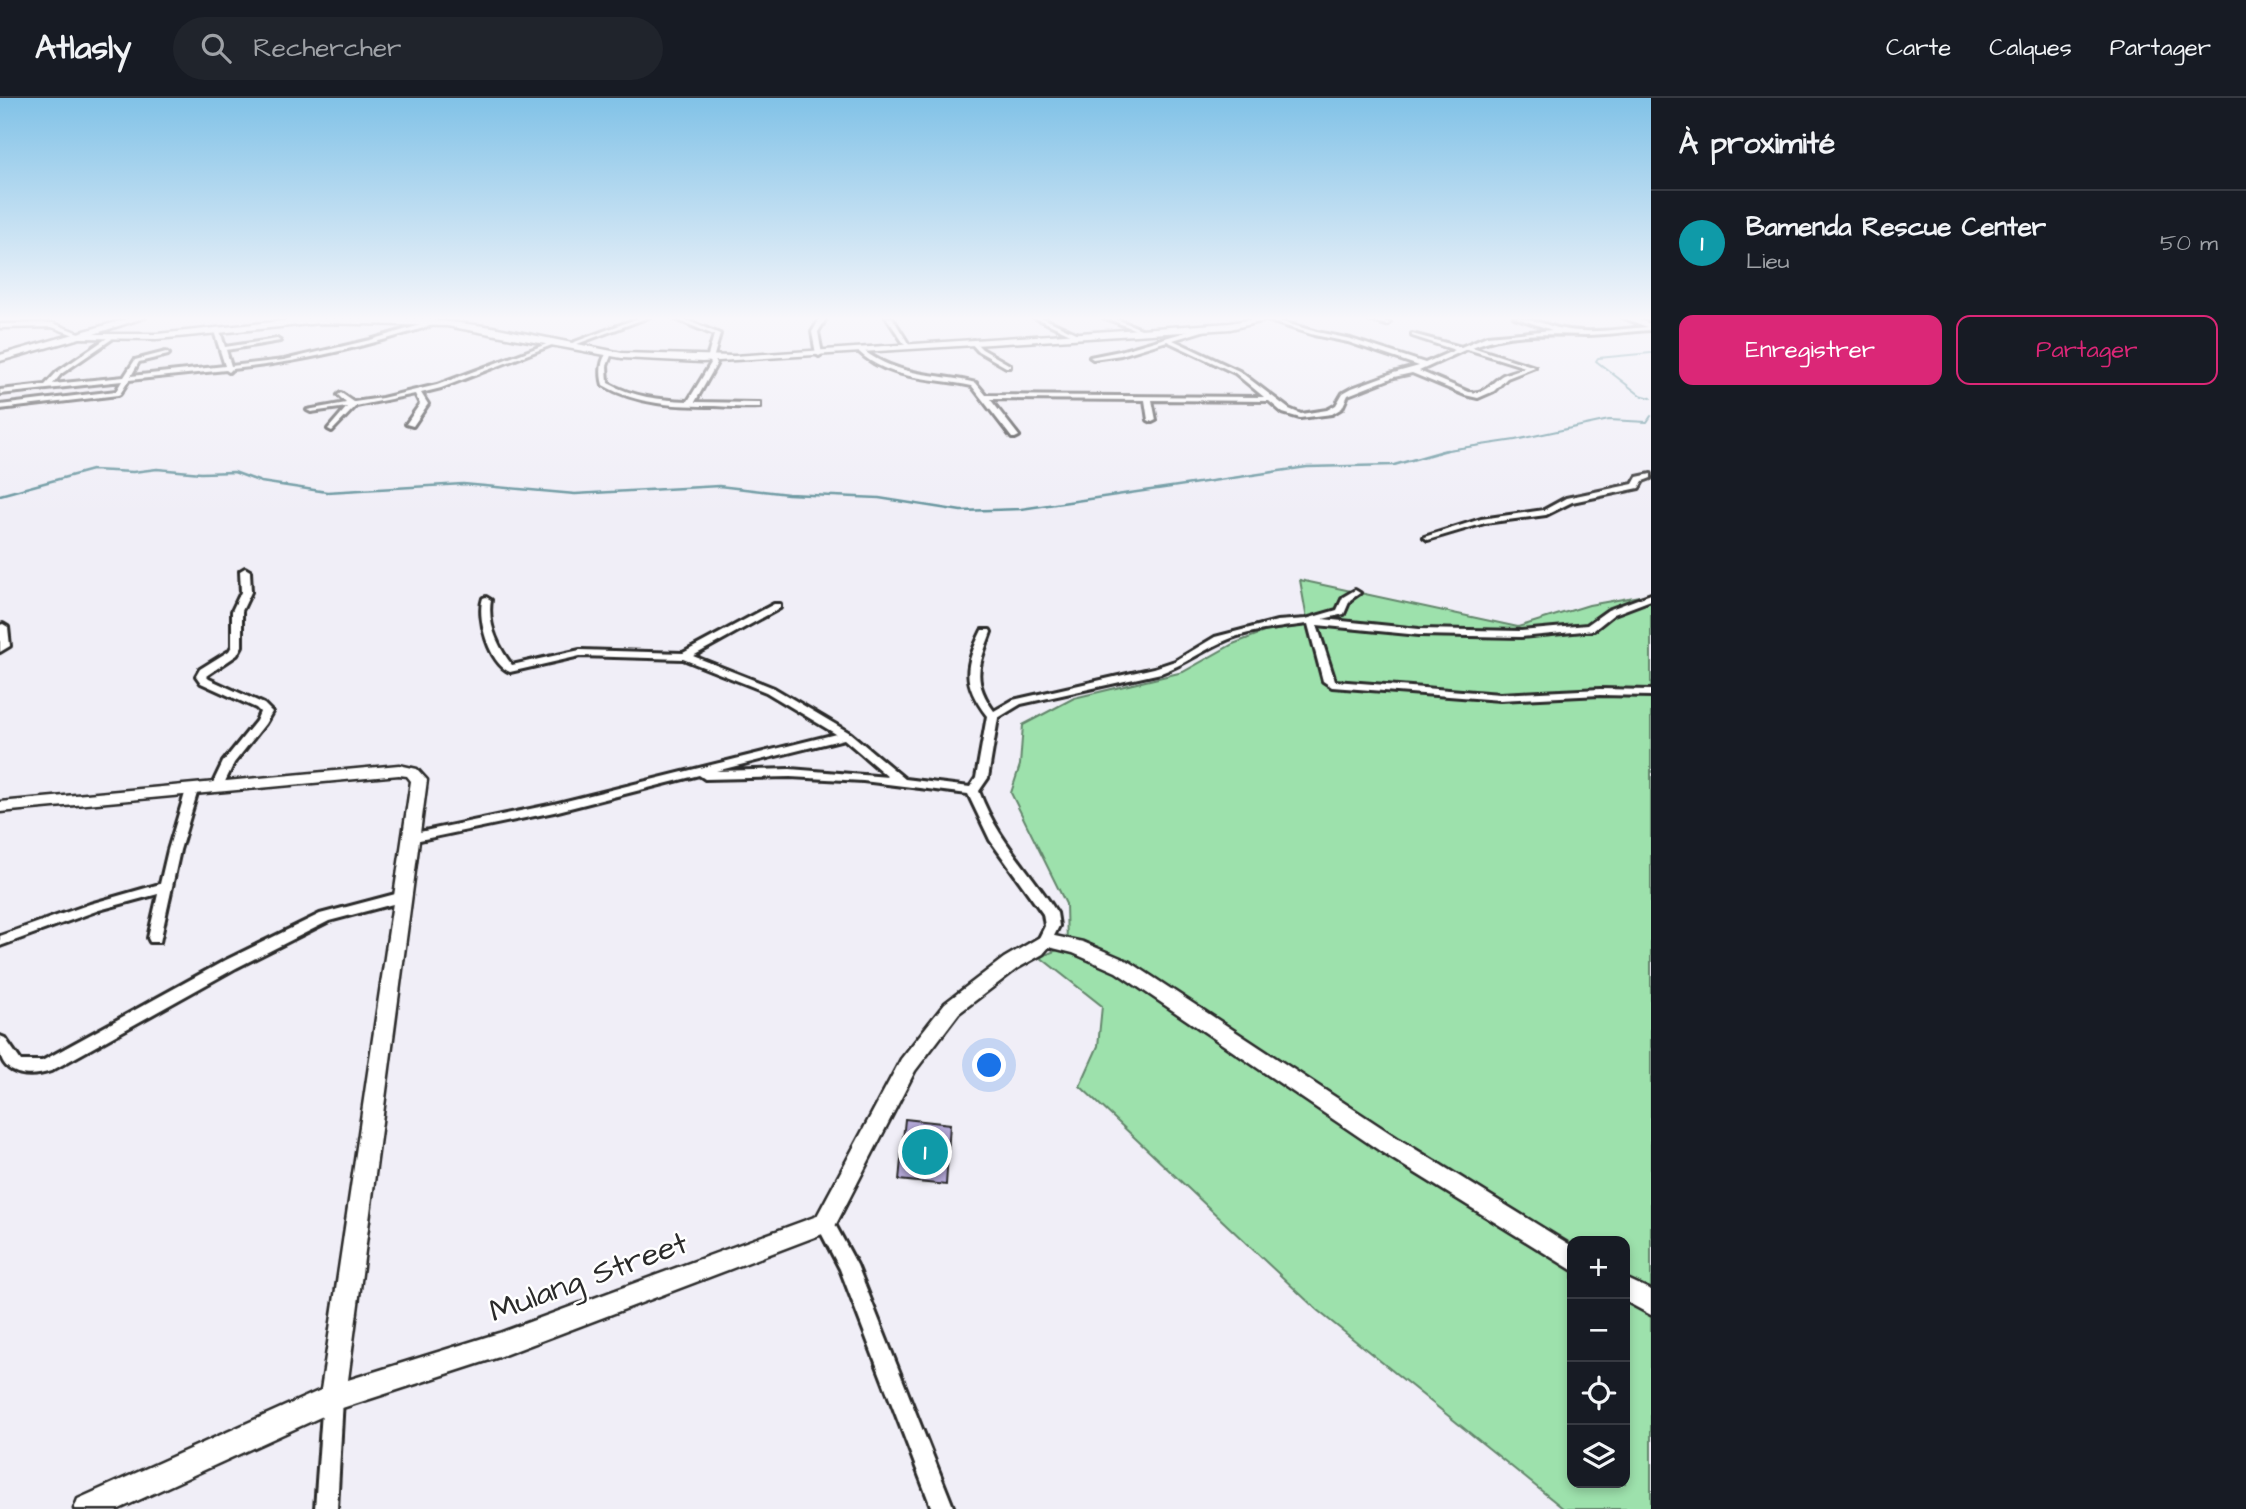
<!DOCTYPE html>
<html lang="fr">
<head>
<meta charset="utf-8">
<style>
  body { margin:0; font-family:"Architects Daughter",sans-serif; background:#20242c; color:#f1f3f6 }
  .controls { position:absolute; right:21px; bottom:21px; display:grid; overflow:hidden; border-radius:14px; box-shadow:0 4px 10px #0003 }
  .controls button { width:63px; height:63px; display:grid; place-items:center; padding:0; border:0; border-bottom:2px solid #363941; background:#171b24; color:#f1f3f6; font:35px sans-serif }
  .you { position:absolute; left:990px; top:968px; width:24px; height:24px; margin:-18px; border:5px solid #fff; border-radius:50%; background:#1a73e8; box-shadow:0 0 0 10px #1a73e833 }
  .badge { display:grid; place-items:center; width:46px; height:46px; border-radius:50%; background:#db2777; color:#fff; font-size:23px; font-weight:700 }
  .pin { position:absolute; translate:-50% -50%; border:4px solid #fff; box-shadow:0 2px 7px #0006 }
  .list { margin:0; padding:0; list-style:none }
  h2 { display:flex; justify-content:space-between; align-items:center; height:91px; margin:0; padding:0 28px; font-size:30px }
  h2 small { font-size:23px; font-weight:400; color:#9ea1a6 }
  .list li { display:grid; grid-template-columns:46px 1fr auto; gap:21px; align-items:center; box-sizing:border-box; height:105px; padding:0 28px; border-top:2px solid #363941 }
  .list b { display:block; font-size:26px; white-space:nowrap }
  .list p { margin:0; font-size:23px; white-space:nowrap; color:#9ea1a6 }
  .list em { font-size:23px; font-style:normal; color:#9ea1a6 }
  .actions { display:flex; gap:14px; padding:21px 28px }
  .actions a { flex:1; padding:16px 0; border:2px solid #db2777; border-radius:14px; text-align:center; font-size:24px; color:#db2777 }
  .actions .main { background:#db2777; color:#fff }
  .icon { flex:none; width:38px; height:38px; fill:none; stroke:currentColor; stroke-width:2; stroke-linecap:round; stroke-linejoin:round }
  .map { position:relative; flex:none; width:1651px; height:1411px; overflow:hidden }
  header { display:flex; align-items:center; gap:42px; box-sizing:border-box; height:98px; padding:0 35px; background:#171b24; border-bottom:2px solid #363941 }
  header strong { font-size:33px }
  nav { display:flex; gap:38px; margin-inline-start:auto; font-size:24px }
  .search { width:490px; height:63px; background:#20242c; display:flex; align-items:center; gap:18px; box-sizing:border-box; padding:0 24px; border-radius:38px; color:#9ea1a6; font-size:26px }
  main { display:flex }
  aside { flex:1; background:#171b24 }
  .map>svg:first-child { display:block }
  .green { fill:#9de1ac; stroke:#64866c; stroke-width:2; fill-rule:evenodd }
  .lines { fill:none; stroke-linecap:round; stroke-linejoin:round }
  .stream-far1 { stroke:#63929b; stroke-width:2 }
  .stream { stroke:#63929b; stroke-width:2.5 }
  .building { fill:#b5a9d9; stroke:#2b2b2b; stroke-width:2 }
  .minor-casing { stroke:#2b2b2b; stroke-width:6 }
  .tertiary-casing { stroke:#2b2b2b; stroke-width:5 }
  .secondary-casing { stroke:#2b2b2b; stroke-width:5 }
  .minor { fill:#fff; fill-rule:evenodd }
  .tertiary { fill:#fff; fill-rule:evenodd }
  .secondary { fill:#fff; fill-rule:evenodd }
  .labels { text-anchor:middle; stroke-width:5; stroke-linejoin:round; paint-order:stroke }
  .near-street-label { font-size:32px; fill:#2b2b2b; stroke:#fff }
</style>
</head>
<body>
<header>
<strong>Atlasly</strong>
<div class="search"><svg class="icon" aria-label="search" viewBox="0 0 24 24"><circle cx="10" cy="10" r="6"/><path d="M15 15l6 6"/></svg>Rechercher</div>
<nav><a>Carte</a><a>Calques</a><a>Partager</a></nav>
</header>
<main>
<div class="map">
<svg width="1651" height="1411" viewBox="0 0 1651 1411">
  <rect width="100%" height="100%" fill="#f0eef7"/>
  <filter id="ink" filterUnits="userSpaceOnUse"><feTurbulence type="fractalNoise" baseFrequency=".0143" numOctaves="2"/><feDisplacementMap in="SourceGraphic" scale="14" xChannelSelector="R" yChannelSelector="G"/><feConvolveMatrix kernelMatrix="1 2 1 2 8 2 1 2 1" color-interpolation-filters="sRGB"/></filter>
  <g filter="url(#ink)">
    <path class="green" d="M 1300,482 L 1518,529 L 1589,507 L 1651,496 L 1651,1411 L 1564,1411 L 1317,1212 L 1080,988 L 1098,948 L 1102,908 L 1040,859 L 1067,848 L 1066,806 L 1011,695 L 1020,667 L 1023,627 L 1074,600 L 1183,574 L 1233,546 L 1264,534 L 1308,527 ZM 1572,1143 L 1625,1143 L 1625,1385 L 1572,1385 Z"/>
    <g class="lines">
      <g class="stream-far1">
        <polyline points="1651,255 1598,260 1596,263 1640,297 1651,300"/>
        <polyline points="1441,353 1515,342 1609,322 1647,324 1651,318"/>
      </g>
      <polyline class="stream" points="0,397 92,372 133,374 157,371 201,375 234,374 261,384 327,394 463,386 575,396 719,388 788,396 879,400 961,413 1021,411 1307,369 1394,367 1447,352"/>
    </g>
    <polygon class="building" points="905,1021 950,1026 946,1087 899,1082"/>
    <g class="lines">
      <g class="minor-casing">
        <g id="minor">
          <polygon points="317,219 329,219 301,225 298,223"/>
          <polygon points="641,219 649,219 569,249 564,248"/>
          <path d="M 671,219 L 679,219 L 720,236 L 713,261 L 717,265 L 695,304 L 757,305 L 760,305 L 760,309 C 745,310 730,309 715,308 C 676,308 637,307 603,287 C 600,276 600,261 609,253 L 612,255 L 607,268 L 608,285 C 633,299 660,302 688,303 L 711,265 L 707,261 L 714,237 Z"/>
          <polygon points="821,219 827,219 818,234 822,256 819,258 816,256 812,234"/>
          <polygon points="886,219 892,219 911,250 907,250"/>
          <polygon points="1034,219 1041,219 1082,238 1077,239"/>
          <polygon points="1103,219 1111,219 1149,234 1144,235"/>
          <path d="M 1257,219 L 1265,219 L 1317,234 L 1351,241 L 1425,265 L 1455,252 L 1412,238 L 1412,236 L 1461,249 L 1487,238 L 1552,232 L 1514,219 C 1531,219 1546,228 1563,231 C 1590,236 1619,231 1647,229 L 1622,219 L 1630,219 L 1651,226 L 1651,232 C 1629,233 1607,237 1585,237 C 1548,236 1506,234 1472,249 L 1535,269 L 1507,280 L 1494,293 L 1478,300 L 1465,297 L 1412,275 L 1394,279 L 1348,297 L 1342,310 L 1332,316 L 1300,320 L 1283,315 L 1269,303 L 1152,302 L 1156,322 L 1152,324 L 1148,322 L 1145,302 L 990,301 L 1019,338 L 1015,340 L 1012,340 L 972,288 C 932,279 889,283 858,253 L 863,252 C 898,279 935,275 976,285 L 986,297 L 1264,299 L 1235,275 L 1167,243 L 1121,257 L 1093,261 L 1090,259 L 1120,253 L 1210,227 L 1212,230 L 1173,242 L 1239,273 L 1289,311 L 1301,316 L 1327,312 L 1336,307 L 1343,295 L 1352,290 L 1390,276 L 1419,268 L 1348,244 L 1314,237 ZM 1467,251 L 1525,269 C 1519,272 1510,274 1503,277 C 1490,285 1486,297 1469,294 L 1419,273 Z"/>
          <polygon points="1358,219 1367,219 1390,225 1387,227"/>
          <path d="M 434,223 L 436,226 C 367,248 304,264 232,271 L 229,274 L 226,272 L 129,282 L 120,296 L 118,297 L 0,311 L 0,307 L 116,293 L 122,283 L 0,296 L 0,292 L 45,287 L 57,274 L 110,238 L 112,241 L 61,276 L 53,286 L 124,279 L 135,262 L 166,254 L 169,256 L 168,257 L 139,264 L 131,278 L 225,268 L 214,233 L 217,231 L 220,233 L 225,249 L 277,241 L 280,243 L 226,252 L 231,268 L 284,262 L 370,242 Z"/>
          <polygon points="973,242 982,251 1010,267 1010,269 1006,269 978,253 970,244"/>
          <polygon points="552,244 557,245 441,290 421,295 428,306 413,328 406,326 420,306 415,296 356,308 332,333 328,331 347,309 311,314 307,312 346,305 338,297 341,295 354,304 382,300 437,287"/>
          <polygon points="1651,376 1651,380 1643,383 1639,390 1572,404 1546,417 1485,425 1428,442 1424,439 1481,421 1544,412 1566,400 1633,386 1637,379"/>
          <polygon points="245,470 250,473 251,494 242,513 242,548 237,557 206,578 209,581 264,606 272,614 265,626 234,665 221,692 217,693 211,689 223,664 256,623 260,614 256,610 201,585 196,578 200,571 229,553 232,548 232,513 241,494 240,473"/>
          <path d="M 1355,492 L 1360,495 L 1350,502 L 1344,516 L 1323,521 L 1419,531 L 1521,533 L 1587,527 L 1608,512 L 1651,496 L 1651,502 L 1614,516 L 1594,532 L 1521,539 L 1419,537 L 1317,527 L 1335,583 L 1500,596 L 1600,591 L 1651,592 L 1651,598 L 1600,597 L 1500,602 L 1332,589 L 1323,583 L 1308,526 C 1282,529 1243,533 1220,545 C 1199,555 1183,567 1161,575 L 1021,606 L 998,620 L 988,680 L 979,693 C 997,742 1030,772 1057,815 L 1059,828 L 1050,846 L 1040,846 L 1038,842 L 1045,828 L 1043,816 L 990,742 L 968,696 L 863,683 L 790,679 L 705,681 L 699,677 L 554,714 L 410,744 L 404,740 L 410,736 L 554,706 L 836,636 L 766,594 L 683,561 L 580,558 L 510,574 C 490,567 476,519 483,500 L 486,499 L 491,502 C 487,526 498,549 512,567 L 580,552 L 683,555 L 774,506 L 780,506 L 780,510 L 693,558 L 774,590 L 850,635 L 905,681 L 970,689 L 976,680 L 987,618 C 962,585 964,569 982,532 L 990,532 L 991,534 C 979,567 971,582 994,613 L 1013,602 L 1154,570 L 1175,563 L 1215,539 L 1277,523 L 1306,521 L 1337,512 L 1343,499 ZM 844,641 L 888,679 L 790,671 L 716,673 Z"/>
          <polygon points="3,526 8,529 10,548 0,554 0,527"/>
          <polygon points="192,688 198,692 180,752 160,844 150,844 148,840 158,796 99,812 0,848 0,838 90,806 160,786 168,752 186,692"/>
          <path d="M 403,794 L 408,796 L 410,799 L 408,802 L 329,823 L 236,870 L 51,973 C 31,980 5,979 0,955 C 0,950 0,943 0,938 L 5,940 L 21,963 L 42,963 L 226,862 L 320,816 Z"/>
          <polygon points="825,1117 831,1119 857,1167 954,1411 932,1411 840,1171 816,1125 819,1119"/>
          <polygon points="333,1290 340,1293 343,1300 337,1411 315,1411 323,1300 326,1293"/>
        </g>
      </g>
      <g class="tertiary-casing">
        <g id="tertiary">
          <polygon points="53,225 84,237 80,239 52,229 0,230 0,226"/>
          <polygon points="399,667 417,671 427,682 348,1282 499,1235 817,1118 901,961 945,905 1004,860 1045,836 1083,844 1130,864 1399,1041 1572,1148 1572,1172 1383,1055 1116,874 1073,855 1049,849 1043,856 1018,870 959,915 915,973 833,1132 499,1259 336,1312 119,1411 74,1411 78,1401 321,1292 411,683 407,678 399,677 0,714 0,704"/>
          <polygon points="1625,1180 1651,1192 1651,1217 1625,1203"/>
        </g>
      </g>
      <g class="secondary-casing">
        <polygon id="secondary" points="134,219 146,219 94,236 157,236 303,221 424,221 493,229 622,255 734,258 1230,225 1265,219 1281,219 1230,231 702,264 622,260 447,228 320,225 157,241 80,240 0,263 0,257"/>
      </g>
      <use href="#minor" class="minor"/>
      <use href="#tertiary" class="tertiary"/>
      <use href="#secondary" class="secondary"/>
    </g>
  </g>
  <linearGradient id="sky" x2="0" y2="1"><stop stop-color="#81c2e7"/><stop offset="0.53" stop-color="#f8f7fb"/><stop offset="1" stop-color="#f8f7fb" stop-opacity="0"/></linearGradient>
  <rect width="1651" height="416" fill="url(#sky)"/>
  <g class="labels">
    <g class="near-street-label">
      <text transform="translate(588 1178) rotate(-20)" y="11">Mulang Street</text>
    </g>
  </g>
</svg>
<div class="controls">
<button>+</button>
<button>−</button>
<button><svg class="icon" aria-label="locate" viewBox="0 0 24 24"><circle cx="12" cy="12" r="6"/><path d="M12 2v4M12 18v4M2 12h4M18 12h4"/></svg></button>
<button><svg class="icon" aria-label="layers" viewBox="0 0 24 24"><path d="M12 4l9 5-9 5-9-5zM3 14l9 5 9-5"/></svg></button>
</div>
<div class="you"></div>
<div class="pin badge" style="left:925px;top:1054px;background:#0f9aa8">1</div>
</div>
<aside>
<h2>À proximité<small></small></h2>
<ul class="list">
<li><span class="badge" style="background:#0f9aa8">1</span><div><b>Bamenda Rescue Center</b><p>Lieu</p></div><em>50 m</em></li>
</ul>
<div class="actions"><a class="main">Enregistrer</a><a>Partager</a></div>
</aside>
</main>
</body>
</html>
